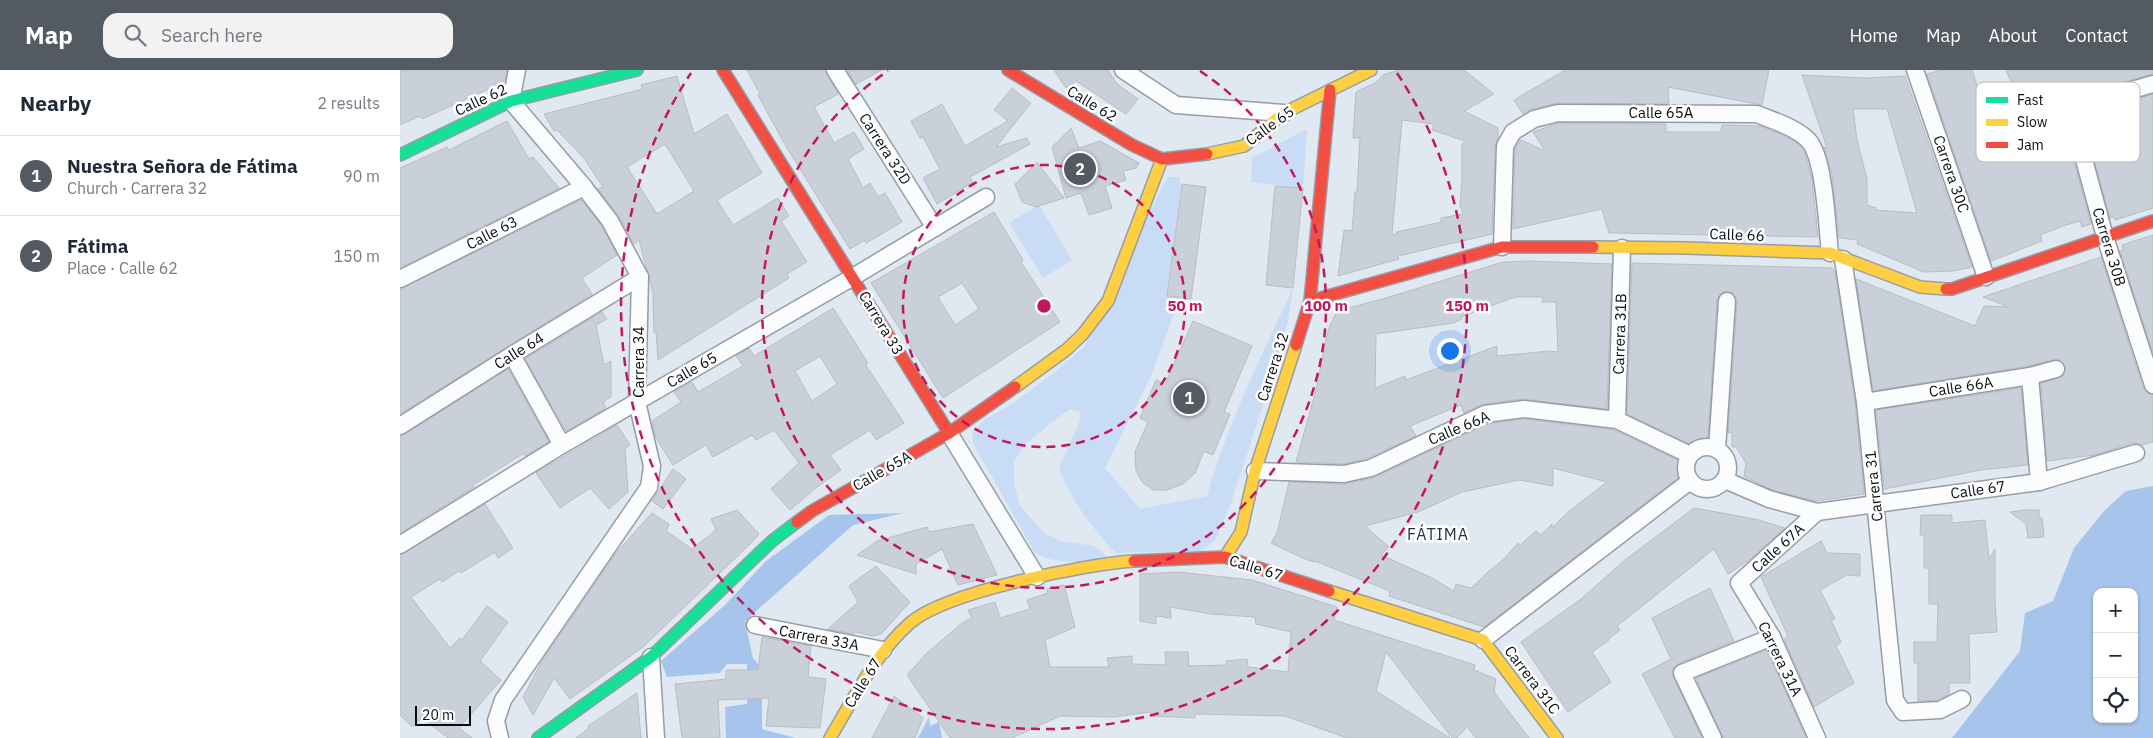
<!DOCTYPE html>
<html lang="en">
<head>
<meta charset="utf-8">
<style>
  body { margin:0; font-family:"IBM Plex Sans",sans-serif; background:#f2f2f3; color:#1f2937 }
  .controls { position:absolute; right:15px; bottom:15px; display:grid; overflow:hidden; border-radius:10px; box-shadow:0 1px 4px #0004 }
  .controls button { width:45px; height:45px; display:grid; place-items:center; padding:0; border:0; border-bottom:1px solid #e0e1e3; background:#fff; color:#1f2937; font:25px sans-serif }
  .scale { position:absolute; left:15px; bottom:12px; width:56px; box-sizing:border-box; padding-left:5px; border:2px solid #080d13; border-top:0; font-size:14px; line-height:18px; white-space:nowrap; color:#080d13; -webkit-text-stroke:4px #fff; paint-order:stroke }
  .you { position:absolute; left:1049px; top:280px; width:18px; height:18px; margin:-12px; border:4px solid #fff; border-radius:50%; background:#1a73e8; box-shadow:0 0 0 8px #1a73e833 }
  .badge { display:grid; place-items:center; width:32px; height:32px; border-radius:50%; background:#545a61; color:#fff; font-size:16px; font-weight:700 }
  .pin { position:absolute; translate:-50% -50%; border:2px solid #fff; box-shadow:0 1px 5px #0006 }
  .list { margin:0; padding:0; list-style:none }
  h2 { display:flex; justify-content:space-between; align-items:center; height:65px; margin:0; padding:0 20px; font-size:21px }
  h2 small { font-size:16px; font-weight:400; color:#747a83 }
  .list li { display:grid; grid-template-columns:32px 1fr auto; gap:15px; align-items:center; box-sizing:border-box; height:80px; padding:0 20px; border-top:1px solid #e0e1e3 }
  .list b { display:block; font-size:19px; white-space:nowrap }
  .list p { margin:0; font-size:16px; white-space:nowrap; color:#747a83 }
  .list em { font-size:16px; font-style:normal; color:#747a83 }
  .icon { flex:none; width:28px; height:28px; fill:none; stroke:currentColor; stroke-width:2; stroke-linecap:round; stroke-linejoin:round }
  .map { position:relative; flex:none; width:1753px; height:668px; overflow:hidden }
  header { display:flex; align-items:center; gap:30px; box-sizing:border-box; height:70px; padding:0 25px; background:#545a61; color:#fff }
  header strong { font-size:24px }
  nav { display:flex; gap:28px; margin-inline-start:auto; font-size:18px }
  .search { width:350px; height:45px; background:#f2f2f3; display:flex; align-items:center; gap:12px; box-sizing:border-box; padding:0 18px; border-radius:15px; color:#747a83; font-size:19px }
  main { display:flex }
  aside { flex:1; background:#fff }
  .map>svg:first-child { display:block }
  .green { fill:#c8dcf5 }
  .forest { fill:#a7c5ec; fill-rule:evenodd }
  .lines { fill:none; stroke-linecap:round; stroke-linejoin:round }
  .stream { stroke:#a1c6f6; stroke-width:5.5 }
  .building { fill:#cad0d9; stroke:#b7bdc5; fill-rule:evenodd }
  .street-casing { stroke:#979da5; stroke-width:19 }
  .fast-casing { stroke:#979da5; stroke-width:14 }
  .slow-casing { stroke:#979da5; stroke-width:14 }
  .jam-casing { stroke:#979da5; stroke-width:14 }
  .street { stroke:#fafcfd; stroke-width:16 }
  .fast { stroke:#16e098; stroke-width:11 }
  .slow { stroke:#ffcf43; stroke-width:11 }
  .jam { stroke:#f24e42; stroke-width:11 }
  .ring { fill:none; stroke:#c2185b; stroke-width:2.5; stroke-dasharray:9 6 }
  .labels { text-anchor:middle; stroke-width:5; stroke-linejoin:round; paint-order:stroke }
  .street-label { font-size:15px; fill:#080d13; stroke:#fff }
  .neighbourhood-label { font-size:16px; letter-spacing:1px; fill:#26313f; stroke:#fff }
  .key { fill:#fff; stroke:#b5b6b8; stroke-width:1 }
  .key-label { font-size:14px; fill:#080d13 }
  .centre { fill:#c2185b; stroke:#fff; stroke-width:2.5 }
  .ring-label { font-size:15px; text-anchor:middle; font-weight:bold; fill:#c2185b; stroke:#fff; stroke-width:5; stroke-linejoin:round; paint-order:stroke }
</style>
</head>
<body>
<header>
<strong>Map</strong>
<div class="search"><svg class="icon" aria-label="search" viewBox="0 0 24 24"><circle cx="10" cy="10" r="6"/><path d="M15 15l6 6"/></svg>Search here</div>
<nav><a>Home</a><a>Map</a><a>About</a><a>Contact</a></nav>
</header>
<main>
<aside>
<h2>Nearby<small>2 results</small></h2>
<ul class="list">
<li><span class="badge">1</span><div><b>Nuestra Señora de Fátima</b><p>Church · Carrera 32</p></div><em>90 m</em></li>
<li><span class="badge">2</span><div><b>Fátima</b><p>Place · Calle 62</p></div><em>150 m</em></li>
</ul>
</aside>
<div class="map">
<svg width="1753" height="668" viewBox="0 0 1753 668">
  <rect width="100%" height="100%" fill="#e0e8f2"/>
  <g class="green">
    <polygon points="907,59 903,118 851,112 852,88"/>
    <path d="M 769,107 L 779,107 L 781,114 L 767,225 L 780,227 L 751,306 L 705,398 L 740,439 L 807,426 C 828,353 861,286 893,218 L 888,251 L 873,305 L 831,433 L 816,469 L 801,481 L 716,483 C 689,454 674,435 659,398 L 679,353 L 681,342 L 670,339 L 627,372 L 614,391 L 614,414 L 620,436 L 644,463 L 660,471 L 694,476 L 710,489 C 685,491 657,496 635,483 L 573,373 L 572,363 L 584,350 L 613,333 L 654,303 L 685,276 L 762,117 Z"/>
    <polygon points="639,135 672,190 643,208 609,153"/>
  </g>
  <g class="forest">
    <path d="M 1753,416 L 1753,668 L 1552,668 L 1620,581 L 1625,543 L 1653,531 L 1674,478 L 1705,440 L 1726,421 ZM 1697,522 L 1734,522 L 1734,649 L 1697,649 Z"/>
    <polygon points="503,443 453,455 345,551 353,588 362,599 362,659 396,668 326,668 325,637 347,634 347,594 327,594 320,603 267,607 261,591 325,535 366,491 429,445"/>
    <polygon points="529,647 530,656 539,652 542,668 518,668"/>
  </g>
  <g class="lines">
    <polyline class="stream" points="1739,668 1753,653"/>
  </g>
  <g class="building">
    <polygon points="0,0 107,0 105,10 91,18 22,49 20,46 0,55"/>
    <polygon points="347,0 425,0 438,24 414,37 434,73 454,62 464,79 448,89 463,118 470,113 478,127 485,123 502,152 466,173 465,170 450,179 387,78 367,42 358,25 360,24"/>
    <polygon points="447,0 482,0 456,14"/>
    <polygon points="654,0 708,0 717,14 738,29 726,44 676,11 666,18"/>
    <path d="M 998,0 L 1064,0 L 1094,24 L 1064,41 L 1098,58 L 1098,67 L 1095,76 L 1092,164 L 998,186 L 999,189 L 938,206 L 944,160 L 952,161 L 955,122 L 957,122 L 960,68 L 953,68 L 956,22 L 977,12 L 983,5 ZM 1002,50 L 1034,54 L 1032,60 L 1065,71 L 1062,74 L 1062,109 L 1060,135 L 1063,144 L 1041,148 L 1041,152 L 997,162 L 996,165 L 992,164 Z"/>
    <polygon points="1165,0 1369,0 1362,35 1268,17 1269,33 1266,34 1158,33 1131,39 1123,44 1114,30"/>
    <polygon points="1542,0 1572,0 1588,48 1622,37 1606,0 1753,0 1753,4 1667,28 1660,35 1660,41 1691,154 1682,157 1680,151 1666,155 1640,165 1642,171 1591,191 1527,4"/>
    <path d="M 1402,5 L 1465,8 L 1505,6 L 1572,197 L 1553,201 L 1524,202 L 1457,174 L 1458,170 L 1439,168 L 1432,105 L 1424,77 L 1427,78 ZM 1453,39 L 1487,39 L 1517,143 L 1475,140 L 1476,138 L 1467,135 L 1467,109 L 1457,70 Z"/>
    <path d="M 277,6 L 294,64 L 327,44 L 362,103 L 317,130 L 333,155 L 378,128 L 389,146 L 381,151 L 407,192 L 387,204 L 389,208 L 258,290 L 256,261 L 254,263 L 253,223 L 239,170 L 234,174 L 219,146 L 198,119 L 203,117 L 184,88 L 157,60 L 154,61 L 144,44 L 243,19 L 241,15 ZM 265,74 L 294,121 L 257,144 L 227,97 Z"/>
    <polygon points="612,18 631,33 596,77 627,68 630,74 570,107 573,112 537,134 523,108 540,99 523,67 520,68 511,51 542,34 565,76 608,51 594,40"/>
    <polygon points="1753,24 1753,138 1715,150 1714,147 1710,148 1682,45"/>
    <polygon points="107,51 129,89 133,87 159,118 0,198 0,98 47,77 49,80"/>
    <polygon points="1159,53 1266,54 1266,62 1321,62 1322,55 1360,56 1380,64 1397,73 1405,83 1412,109 1418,167 1213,163 1209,163 1202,139 1113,159 1115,79 1121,70 1145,81 1133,62"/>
    <polygon points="671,58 679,78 700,71 739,93 736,98 723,101 726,110 705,116 712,138 689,145 681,123 666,128 652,77"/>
    <polygon points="637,92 664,128 636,137 622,132 615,114"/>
    <polygon points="782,114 806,117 791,229 767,226"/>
    <polygon points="875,116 903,118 893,218 866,215"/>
    <polygon points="181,130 202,156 217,185 182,208 192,224 0,344 0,219"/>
    <path d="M 594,142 L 623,190 L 621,192 L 660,252 L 543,328 L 471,213 ZM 562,213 L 579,239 L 555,255 L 538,227 Z"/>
    <polygon points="1753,165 1753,283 1720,181 1723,181 1722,175"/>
    <polygon points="1701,187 1743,318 1747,323 1753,325 1753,372 1742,375 1733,373 1695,385 1647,391 1641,313 1663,306 1665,296 1658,289 1628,296 1473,321 1456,209 1575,256 1584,236 1609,237 1583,227"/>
    <path d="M 1129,191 L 1212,194 L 1207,339 L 1123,329 L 1083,334 L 1064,343 L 1061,335 L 1010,356 L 1016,366 L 968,388 L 943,394 L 896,392 L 916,320 L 928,260 L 937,241 L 986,228 L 1103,192 ZM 1115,227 L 1143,227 L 1142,232 L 1156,232 L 1158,282 L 1150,281 L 1097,286 L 1097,276 L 1006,310 L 1005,306 L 975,318 L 976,264 L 1053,253 L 1062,249 L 1061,247 Z"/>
    <polygon points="1232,193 1432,198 1435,201 1455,333 1464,424 1416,431 1372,420 1344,406 1346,393 1336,377 1332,377 1332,362 1328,363 1337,232 1332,222 1322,222 1317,230 1308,367 1292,375 1227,344"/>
    <path d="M 433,238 L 468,293 L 465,294 L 504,353 L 476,370 L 470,360 L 430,385 L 441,400 L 417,417 L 390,440 L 371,419 L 399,393 L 374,360 L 356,370 L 352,365 L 313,387 L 306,375 L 273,395 L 256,368 L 252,351 L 281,332 L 274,322 L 292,312 L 298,322 L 343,296 L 336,286 L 349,278 L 354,286 ZM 420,286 L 437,314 L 412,331 L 395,301 Z"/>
    <polygon points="202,242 207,249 196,255 204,295 211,291 211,327 203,332 206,338 166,361 125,289"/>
    <polygon points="793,251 852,276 824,342 830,344 813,385 804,381 795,403 783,414 767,420 754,420 743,413 736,401 735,382 748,352 740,348 756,310 765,314"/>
    <polygon points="108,299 149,372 125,386 124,383 73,415 74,417 0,463 0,366 5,364"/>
    <polygon points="1621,318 1628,395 1581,400 1484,419 1476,340"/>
    <path d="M 1124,349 L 1214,360 L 1282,392 L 1283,404 L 1084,557 L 989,526 L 990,521 L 915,491 L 914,492 L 905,489 L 871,473 L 877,463 L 889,412 L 944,414 L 973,408 L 1088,354 ZM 1153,398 L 1207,412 L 1168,442 L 1152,458 L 1152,454 L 1141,465 L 1136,461 L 1120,475 L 1118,473 L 1104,489 L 1088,502 L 1071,518 L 1056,514 L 1054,521 L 1032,508 L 981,485 L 989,477 L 965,456 L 1018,442 L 1062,422 L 1119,410 L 1153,416 Z"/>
    <polygon points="217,355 230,375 225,378 228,422 209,439 190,418 160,438 136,403"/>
    <polygon points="273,399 286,409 263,439 252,431"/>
    <polygon points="85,434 113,478 98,488 95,482 61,503 59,501 42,512 40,509 11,527 50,578 60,568 62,570 87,536 108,552 80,591 101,610 59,658 72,668 48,668 22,648 12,657 0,645 0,485"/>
    <polygon points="1294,438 1355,449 1385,458 1352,488 1328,504 1314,479 1217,556 1220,560 1208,569 1209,570 1192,582 1211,612 1168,642 1121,572 1181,529 1225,490"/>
    <polygon points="337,440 359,464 350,474 243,577 170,629 154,608 133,645 123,627 142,591 217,482 252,443 269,454 266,461 292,479 316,460 311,449"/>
    <polygon points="1625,440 1639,440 1639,447 1642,448 1644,467 1628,468 1626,454 1610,442"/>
    <polygon points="1521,445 1552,445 1552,453 1585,450 1589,489 1595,479 1595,531 1597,562 1569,564 1570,613 1549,613 1549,624 1537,630 1518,631 1518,593 1514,593 1514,572 1537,572 1538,534 1529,534 1529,498 1524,498 1524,465 1520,465"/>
    <polygon points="573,454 597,505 558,515 542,479 516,494 516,504 457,485 477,471 527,457 529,462"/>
    <polygon points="1421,471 1427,483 1460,484 1460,506 1447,505 1420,520 1435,549 1431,550 1441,572 1436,576 1454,613 1414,637 1384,569 1388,566 1361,507"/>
    <polygon points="476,496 510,532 481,564 473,566 456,562 454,564 428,559 458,532 449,516"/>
    <polygon points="778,502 852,510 937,537 934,550 1075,595 1074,600 1096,609 1094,622 1129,668 1076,668 1067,657 1057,668 1052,668 986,582 976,621 1050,668 947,668 885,646 795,644 795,648 751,646 750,642 714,647 660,646 612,668 550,668 507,605 527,583 562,553 572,548 568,540 595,532 600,548 630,539 627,530 648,523 647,519 664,515 675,557 645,570 650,597 709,597 707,588 732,586 732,594 766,595 765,582 788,582 789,596 827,595 826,591 847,589 848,597 888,602 891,562 856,554 855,547 811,544 770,537 771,548 756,546 756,554 740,551 740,504"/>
    <polygon points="1310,518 1334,571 1278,594 1274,597 1273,607 1302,668 1275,668 1242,604 1271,589 1252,548"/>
    <polygon points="362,567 411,576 408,607 426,609 420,658 366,656 369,628 318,630 320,668 282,668 275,614 326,609 326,600 358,600"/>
    <polygon points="1367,580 1406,668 1323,668 1296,608"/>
    <polygon points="237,623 241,668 176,668 189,658 188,656"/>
    <polygon points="494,626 523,648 515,668 472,668"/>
  </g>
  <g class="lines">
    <g class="street-casing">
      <g id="street">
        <polyline points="435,0 535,158"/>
        <polyline points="723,0 776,35 884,43"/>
        <polyline points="1515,0 1586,207"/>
        <polyline points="1753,14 1670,38 1705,167 1753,315"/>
        <path d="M 1102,177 L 1105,76 L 1113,62 L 1134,49 L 1158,43 L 1357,44 C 1374,51 1395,57 1408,70 C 1425,87 1427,159 1430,183"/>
        <polyline points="1443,189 1465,332 1495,630 1503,642 1540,640 1562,629"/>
        <polyline points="0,209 184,117"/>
        <polyline points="112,285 162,375"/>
        <polyline points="1630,306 1639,412"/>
        <polyline points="1465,332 1630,306 1656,299"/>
        <polyline points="1217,350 1222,178"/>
        <polyline points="0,356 112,285 240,207"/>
        <polyline points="549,363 637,507"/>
        <circle cx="1307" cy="398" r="21"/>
        <polyline points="1317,379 1327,231"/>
        <polyline points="855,401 944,404 971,398 1085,344 1124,339 1217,350 1290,385"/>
        <polyline points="1325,410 1369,429 1417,442 1639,412 1736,383"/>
        <polyline points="0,475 162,375 453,207 586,127"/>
        <polyline points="355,555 483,580"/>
        <polyline points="1083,570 1290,411"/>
        <polyline points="251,587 256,668"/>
        <polyline points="100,668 96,651 103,630 249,417 252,396 237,332 240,207 210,151 184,117 111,31 117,0"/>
        <polyline points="1313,668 1282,603 1372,567"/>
        <polyline points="1417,668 1372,567 1339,513 1417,442"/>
      </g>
    </g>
    <g class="fast-casing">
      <g id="fast">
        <polyline points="0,85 111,31 237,0"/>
        <polyline points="138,668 251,587 372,471 397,452"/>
      </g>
    </g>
    <g class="slow-casing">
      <g id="slow">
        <polyline points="807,84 844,76 884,43 971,0"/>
        <polyline points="1193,177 1287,178 1430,183 1520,217 1546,219"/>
        <polyline points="615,317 666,280 682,265 708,231 762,89"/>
        <polyline points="825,487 841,462 855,401 896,275"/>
        <polyline points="929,521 1083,570 1157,668"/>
        <path d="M 430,668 C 454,628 475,584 510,553 C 545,522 686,494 734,491"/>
      </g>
    </g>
    <g class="jam-casing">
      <g id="jam">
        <polyline points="323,0 549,363"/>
        <polyline points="608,0 732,75 762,89 807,84"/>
        <polyline points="1546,219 1552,219 1753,151"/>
        <polyline points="910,231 1102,177 1193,177"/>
        <polyline points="896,275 910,231 930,20"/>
        <polyline points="397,452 412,441 549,363 615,317"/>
        <polyline points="734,491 825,487 929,521"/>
      </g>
    </g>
    <use href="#street" class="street"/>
    <use href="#fast" class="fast"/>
    <use href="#slow" class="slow"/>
    <use href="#jam" class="jam"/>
  </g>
  <g class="ring">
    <circle cx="644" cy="236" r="141"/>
    <path d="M800 1A282 282 0 1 1 488 1"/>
    <path d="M997 3A423 423 0 1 1 291 3"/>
  </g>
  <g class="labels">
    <g class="street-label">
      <text transform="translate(81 30) rotate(-25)" y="5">Calle 62</text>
      <text transform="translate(692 34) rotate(31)" y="5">Calle 62</text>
      <text x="1261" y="48">Calle 65A</text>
      <text transform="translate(870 56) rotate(-36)" y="5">Calle 65</text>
      <text transform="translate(485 79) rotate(57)" y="5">Carrera 32D</text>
      <text transform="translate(1551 104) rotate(71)" y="5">Carrera 30C</text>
      <text transform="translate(92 163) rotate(-27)" y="5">Calle 63</text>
      <text transform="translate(1337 165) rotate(2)" y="5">Calle 66</text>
      <text transform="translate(1709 177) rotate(73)" y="5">Carrera 30B</text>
      <text transform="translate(481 253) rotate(59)" y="5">Carrera 33</text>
      <text transform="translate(1220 264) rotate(-88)" y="5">Carrera 31B</text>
      <text transform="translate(119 281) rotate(-32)" y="5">Calle 64</text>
      <text transform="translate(239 292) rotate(-90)" y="5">Carrera 34</text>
      <text transform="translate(873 297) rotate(-72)" y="5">Carrera 32</text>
      <text transform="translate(292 300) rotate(-30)" y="5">Calle 65</text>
      <text transform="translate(1561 317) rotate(-9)" y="5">Calle 66A</text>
      <text transform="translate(1059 358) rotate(-23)" y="5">Calle 66A</text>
      <text transform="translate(482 401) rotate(-30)" y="5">Calle 65A</text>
      <text transform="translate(1474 416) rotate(-96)" y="5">Carrera 31</text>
      <text transform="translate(1578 420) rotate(-8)" y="5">Calle 67</text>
      <text transform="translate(1378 478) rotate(-42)" y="5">Calle 67A</text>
      <text transform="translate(856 498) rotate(17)" y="5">Calle 67</text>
      <text transform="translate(419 568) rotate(11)" y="5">Carrera 33A</text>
      <text transform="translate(1380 589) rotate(64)" y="5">Carrera 31A</text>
      <text transform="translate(1132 610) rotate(53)" y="5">Carrera 31C</text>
      <text transform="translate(463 613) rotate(-58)" y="5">Calle 67</text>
    </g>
    <g class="neighbourhood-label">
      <text x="1038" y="470">FÁTIMA</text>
    </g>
  </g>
  <rect x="1576" y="12" width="164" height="80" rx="8" class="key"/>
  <rect x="1586" y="27" width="22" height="6" fill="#16e098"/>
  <rect x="1586" y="49" width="22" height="7" fill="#ffcf43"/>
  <rect x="1586" y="72" width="22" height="6" fill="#f24e42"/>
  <g class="key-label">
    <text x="1617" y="35">Fast</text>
    <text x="1617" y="57">Slow</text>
    <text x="1617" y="80">Jam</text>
  </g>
  <circle cx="644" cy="236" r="8" class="centre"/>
  <g class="ring-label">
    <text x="785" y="241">50 m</text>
    <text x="926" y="241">100 m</text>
    <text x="1067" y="241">150 m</text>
  </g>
</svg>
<div class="controls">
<button>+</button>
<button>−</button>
<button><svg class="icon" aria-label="locate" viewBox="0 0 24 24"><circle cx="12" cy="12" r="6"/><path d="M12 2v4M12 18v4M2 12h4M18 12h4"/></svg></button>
</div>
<div class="scale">20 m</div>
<div class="you"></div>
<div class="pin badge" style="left:789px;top:328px">1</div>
<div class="pin badge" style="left:680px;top:99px">2</div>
</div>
</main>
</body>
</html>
